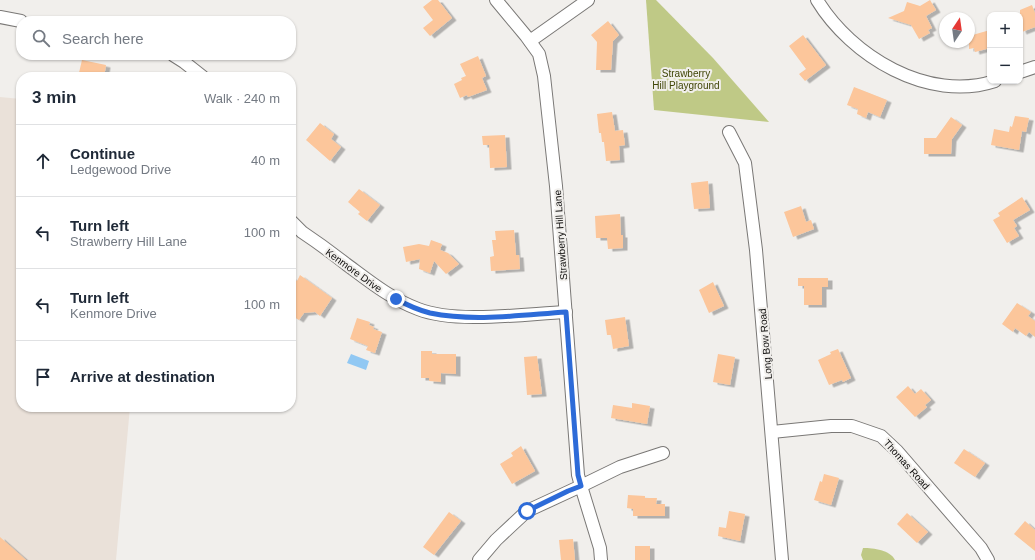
<!DOCTYPE html>
<html lang="en">
<head>
<meta charset="utf-8">
<style>
  body { margin:0; font-family:Helvetica,sans-serif; background:#f2f2f3; color:#1f2937 }
  .controls { position:absolute; right:12px; top:12px; display:grid; overflow:hidden; border-radius:8px; box-shadow:0 1px 3px #0004 }
  .controls button { width:36px; height:36px; display:grid; place-items:center; padding:0; border:0; border-bottom:1px solid #e0e1e3; background:#fff; color:#1f2937; font:20px sans-serif }
  .compass { position:absolute; left:939px; top:12px; width:36px; height:36px; border-radius:50%; background:#fff; box-shadow:0 1px 3px #0004; rotate:13deg }
  .stop { position:absolute; width:12px; height:12px; margin:-9px; border:3px solid #2d6bd8; border-radius:50%; background:#fff }
  .stop.end { background:#2d6bd8; border-color:#fff; box-shadow:0 1px 4px #0008 }
  .list { margin:0; padding:0; list-style:none }
  h2 { display:flex; justify-content:space-between; align-items:center; height:52px; margin:0; padding:0 16px; font-size:17px }
  h2 small { font-size:13px; font-weight:400; color:#747a83 }
  .list li { display:grid; grid-template-columns:26px 1fr auto; gap:12px; align-items:center; box-sizing:border-box; height:72px; padding:0 16px; border-top:1px solid #e0e1e3 }
  .list b { display:block; font-size:15px; white-space:nowrap }
  .list p { margin:0; font-size:13px; white-space:nowrap; color:#747a83 }
  .list em { font-size:13px; font-style:normal; color:#747a83 }
  .icon { flex:none; width:22px; height:22px; fill:none; stroke:currentColor; stroke-width:2; stroke-linecap:round; stroke-linejoin:round }
  .map { position:relative; flex:none; width:1035px; height:560px; overflow:hidden }
  .search { position:absolute; background:#fff; box-shadow:0 1px 3px #0004; left:16px; top:16px; width:280px; height:44px; display:flex; align-items:center; gap:10px; box-sizing:border-box; padding:0 14px; border-radius:16px; color:#747a83; font-size:15px }
  .panel { position:absolute; background:#fff; box-shadow:0 1px 3px #0004; left:16px; top:72px; width:280px; height:340px; border-radius:16px }
  .map>svg:first-child { display:block }
  .built { fill:#eae1d9 }
  .green { fill:#bfc986 }
  .water { fill:#91c8f3 }
  .building { fill:#fcc69b; filter:url(#shadow) }
  .lines { fill:none; stroke-linecap:round; stroke-linejoin:round }
  .minor-casing { stroke:#7a7876; stroke-width:14 }
  .minor { stroke:#fff; stroke-width:12 }
  .route { stroke:#2d6bd8; stroke-width:5 }
  .labels { text-anchor:middle; stroke-width:4; stroke-linejoin:round; paint-order:stroke }
  .park-label { font-size:10px; fill:#404607; stroke:#f1efec }
  .street-label { font-size:10px; fill:#100f0e; stroke:#f1efec }
</style>
</head>
<body>
<div class="map">
<svg width="1035" height="560" viewBox="0 0 1035 560">
  <defs>
    <filter id="shadow"><feDropShadow dx="4.5" dy="2.5" stdDeviation="0" flood-color="#0004"/></filter>
  </defs>
  <rect width="100%" height="100%" fill="#f1efec"/>
  <polygon class="built" points="0,97 21,99 21,407 130,407 116,560 0,560"/>
  <g class="green">
    <polygon points="646,0 656,0 713,58 769,122 654,110"/>
    <path d="M 863,548 C 874,548 890,550 895,560 L 863,560 L 861,555 Z"/>
  </g>
  <polygon class="water" points="351,354 369,361 366,370 347,363"/>
  <g class="building">
    <polygon points="432,0 438,0 452,18 430,36 423,28 433,20 423,7"/>
    <polygon points="930,0 936,10 926,16 932,28 928,30 930,33 919,39 911,25 888,18 904,11 907,2 920,6"/>
    <polygon points="1032,5 1035,13 1035,27 1022,32 1020,26 1020,10"/>
    <polygon points="608,21 619,35 613,41 611,70 596,70 597,42 591,35"/>
    <polygon points="990,30 990,48 975,52 974,48 969,49 969,36"/>
    <polygon points="803,35 826,65 805,81 799,74 806,69 789,46"/>
    <polygon points="478,56 486,76 482,78 487,90 468,97 467,95 460,98 454,84 462,80 461,78 466,76 460,64"/>
    <polygon points="82,60 106,65 104,77 78,77"/>
    <polygon points="854,87 887,100 880,117 868,112 866,118 857,114 858,109 847,105"/>
    <polygon points="612,112 615,131 623,130 625,145 619,146 620,160 606,161 604,142 602,142 601,133 599,133 597,114"/>
    <polygon points="1015,116 1029,118 1026,132 1022,131 1019,150 991,145 994,129 1009,132 1010,126 1012,127"/>
    <polygon points="951,117 962,125 952,139 951,154 924,154 924,138 936,138"/>
    <polygon points="320,123 334,134 331,139 341,147 330,161 306,140"/>
    <polygon points="505,135 507,167 490,168 489,145 483,145 482,136"/>
    <polygon points="708,181 710,208 694,209 691,183"/>
    <polygon points="359,189 380,205 367,221 358,214 360,212 348,202"/>
    <polygon points="1022,197 1030,210 1013,220 1017,226 1014,228 1019,236 1007,243 993,220 1000,216 998,213"/>
    <polygon points="801,206 806,222 811,220 814,229 793,237 784,212"/>
    <polygon points="620,214 621,235 623,235 623,248 608,249 607,238 596,238 595,216"/>
    <polygon points="514,230 516,255 519,255 520,269 491,271 490,257 494,256 492,240 496,240 495,231"/>
    <polygon points="431,240 442,244 440,250 448,253 459,264 446,274 434,261 430,273 419,269 420,259 406,262 403,247 419,244 429,246"/>
    <polygon points="300,275 332,298 320,316 315,312 304,313 299,320 291,315 291,277 297,281"/>
    <polygon points="798,278 828,278 828,287 822,287 822,305 804,305 804,286 798,286"/>
    <polygon points="713,282 724,306 709,313 699,290"/>
    <polygon points="1017,303 1031,312 1028,316 1035,321 1035,337 1029,332 1026,336 1015,328 1013,332 1002,324"/>
    <polygon points="625,317 629,346 613,349 611,335 607,335 605,320"/>
    <polygon points="357,318 370,322 369,325 374,327 373,329 382,332 375,353 366,350 368,346 350,339"/>
    <polygon points="838,349 851,378 843,382 842,380 829,385 818,360 831,354 830,352"/>
    <polygon points="421,351 432,351 432,354 456,354 456,374 441,373 441,382 429,381 429,378 421,378"/>
    <polygon points="718,354 735,357 730,385 713,382"/>
    <polygon points="537,356 542,394 527,395 524,357"/>
    <polygon points="908,386 915,394 921,389 931,400 925,405 927,407 915,417 896,397"/>
    <polygon points="632,403 650,406 647,424 611,418 613,405 632,408"/>
    <polygon points="521,446 535,471 512,484 500,464 513,456 511,453"/>
    <polygon points="964,449 985,463 975,477 954,463"/>
    <polygon points="824,474 839,478 831,505 814,500 820,481 822,482"/>
    <polygon points="628,495 645,496 645,498 657,498 656,504 665,504 665,516 633,516 633,509 627,508"/>
    <polygon points="729,511 745,514 740,541 718,536 719,527 726,528"/>
    <polygon points="449,512 461,521 434,555 423,547"/>
    <polygon points="907,513 928,532 917,543 897,524"/>
    <polygon points="1025,521 1035,530 1035,551 1014,534"/>
    <polygon points="0,537 26,560 0,560"/>
    <polygon points="573,539 575,560 561,560 559,540"/>
    <rect x="635" y="546" width="15" height="14"/>
  </g>
  <g class="lines">
    <g class="minor-casing">
      <g id="minor">
        <polyline points="496,0 526,36 539,54 544,76 556,186 578,475 581,486 620,467 663,453"/>
        <path d="M 817,0 C 851,56 928,103 995,81"/>
        <polyline points="0,17 21,21"/>
        <polyline points="530,41 588,0"/>
        <polyline points="173,55 184,62 203,77"/>
        <polyline points="1020,72 1035,67"/>
        <polyline points="729,132 745,163 756,250 782,560"/>
        <path d="M 291,221 L 302,232 C 317,242 332,253 346,264 C 369,281 391,299 418,309 C 456,324 524,314 566,312"/>
        <polyline points="772,432 831,426 852,426 881,436 897,451 981,548 988,560"/>
        <polyline points="479,560 496,540 527,511 581,486 600,548 601,560"/>
      </g>
    </g>
    <use href="#minor" class="minor"/>
  </g>
  <g class="lines">
    <path class="route" d="M 396,299 C 407,305 418,310 430,313 C 474,322 521,315 566,312 L 578,475 L 581,486 L 568,491 L 527,511"/>
  </g>
  <g class="labels">
    <g class="park-label">
      <text x="686" y="77">Strawberry<tspan x="686" dy="12">Hill Playground</tspan></text>
    </g>
    <g class="street-label">
      <text transform="translate(560 235) rotate(-94)" y="4">Strawberry Hill Lane</text>
      <text transform="translate(354 270) rotate(36)" y="4">Kenmore Drive</text>
      <text transform="translate(765 344) rotate(-95)" y="4">Long Bow Road</text>
      <text transform="translate(907 464) rotate(48)" y="4">Thomas Road</text>
    </g>
  </g>
</svg>
<div class="controls">
<button>+</button>
<button>−</button>
</div>
<svg class="compass" viewBox="-18 -18 36 36"><path d="M0-13l5 13h-10z" fill="#e53935"/><path d="M0 13l5-13h-10z" fill="#747a83"/></svg>
<div class="stop" style="left:527px;top:511px"></div>
<div class="stop end" style="left:396px;top:299px"></div>
<div class="search"><svg class="icon" aria-label="search" viewBox="0 0 24 24"><circle cx="10" cy="10" r="6"/><path d="M15 15l6 6"/></svg>Search here</div>
<section class="panel">
<h2>3 min<small>Walk · 240 m</small></h2>
<ul class="list">
<li><svg class="icon" aria-label="ahead" viewBox="0 0 24 24"><path d="M12 20V5M6 11l6-6 6 6"/></svg><div><b>Continue</b><p>Ledgewood Drive</p></div><em>40 m</em></li>
<li><svg class="icon" aria-label="left" viewBox="0 0 24 24"><path d="M17 20v-9H6M10 6l-5 5 5 5"/></svg><div><b>Turn left</b><p>Strawberry Hill Lane</p></div><em>100 m</em></li>
<li><svg class="icon" aria-label="left" viewBox="0 0 24 24"><path d="M17 20v-9H6M10 6l-5 5 5 5"/></svg><div><b>Turn left</b><p>Kenmore Drive</p></div><em>100 m</em></li>
<li><svg class="icon" aria-label="arrive" viewBox="0 0 24 24"><path d="M6 21V4h12l-3 4 3 4H6"/></svg><div><b>Arrive at destination</b></div></li>
</ul>
</section>
</div>
</body>
</html>
